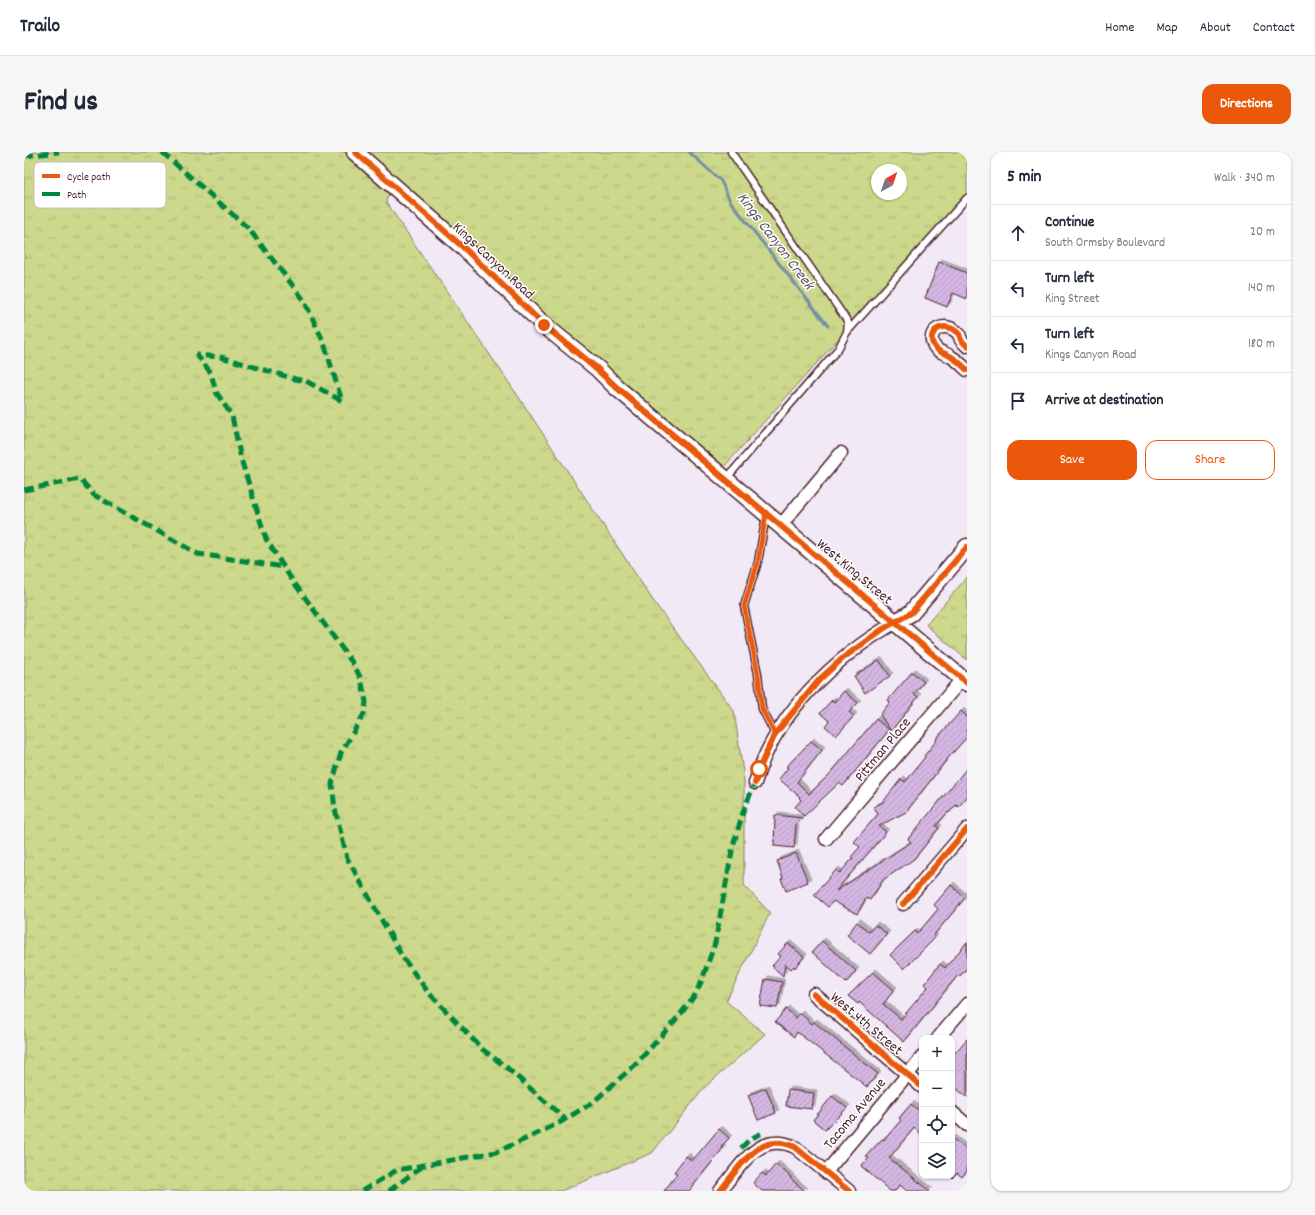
<!DOCTYPE html>
<html lang="en">
<head>
<meta charset="utf-8">
<style>
  body { margin:0; font-family:Dekko,sans-serif; background:#f6f6f7; color:#1f2937 }
  .controls { position:absolute; right:12px; bottom:12px; display:grid; overflow:hidden; border-radius:8px; box-shadow:0 1px 3px #0004 }
  .controls button { width:36px; height:36px; display:grid; place-items:center; padding:0; border:0; border-bottom:1px solid #e0e1e3; background:#fff; color:#1f2937; font:20px sans-serif }
  .compass { position:absolute; left:847px; top:12px; width:36px; height:36px; border-radius:50%; background:#fff; box-shadow:0 1px 3px #0004; rotate:40deg }
  .stop { position:absolute; width:12px; height:12px; margin:-9px; border:3px solid #ea580c; border-radius:50%; background:#fff }
  .stop.end { background:#ea580c; border-color:#fff; box-shadow:0 1px 4px #0008 }
  .list { margin:0; padding:0; list-style:none }
  h2 { display:flex; justify-content:space-between; align-items:center; height:52px; margin:0; padding:0 16px; font-size:17px }
  h2 small { font-size:13px; font-weight:400; color:#747a83 }
  .list li { display:grid; grid-template-columns:26px 1fr auto; gap:12px; align-items:center; box-sizing:border-box; height:56px; padding:0 16px; border-top:1px solid #e0e1e3 }
  .list b { display:block; font-size:15px; white-space:nowrap }
  .list p { margin:0; font-size:13px; white-space:nowrap; color:#747a83 }
  .list em { font-size:13px; font-style:normal; color:#747a83 }
  .actions { display:flex; gap:8px; padding:12px 16px }
  .actions a { flex:1; padding:9px 0; border:1px solid #ea580c; border-radius:12px; text-align:center; font-size:14px; color:#ea580c }
  .actions .main { background:#ea580c; color:#fff }
  .icon { flex:none; width:22px; height:22px; fill:none; stroke:currentColor; stroke-width:2; stroke-linecap:round; stroke-linejoin:round }
  .map { position:relative; flex:none; width:943px; height:1039px; overflow:hidden; border-radius:12px }
  header { display:flex; align-items:center; gap:24px; box-sizing:border-box; height:56px; padding:0 20px; background:#fff; border-bottom:1px solid #e0e1e3 }
  header strong { font-size:19px }
  nav { display:flex; gap:22px; margin-inline-start:auto; font-size:14px }
  .intro { display:flex; align-items:center; justify-content:space-between; box-sizing:border-box; height:96px; padding:0 24px }
  h1 { margin:0; font-size:28px }
  .button { padding:10px 18px; border-radius:12px; background:#ea580c; color:#fff; font-size:14px; font-weight:700 }
  main { display:flex; gap:24px; padding:0 24px }
  aside { flex:1; background:#fff; border-radius:12px; box-shadow:0 1px 3px #0004 }
  .map>svg:first-child { display:block }
  .grass { fill:url(#grass-tufts); stroke:#8b7c5b; fill-rule:evenodd }
  .lines { fill:none; stroke-linecap:round; stroke-linejoin:round }
  .stream { stroke:#7690a4; stroke-width:3 }
  .building { fill:url(#building-hatch); stroke:#4a1f2b; filter:url(#shadow) }
  .lane-casing { stroke:#4a1f2b; stroke-width:9 }
  .street-casing { stroke:#4a1f2b; stroke-width:15 }
  .secondary-casing { stroke:#4a1f2b; stroke-width:19 }
  .lane { stroke:#fff; stroke-width:6 }
  .street { stroke:#fff; stroke-width:12 }
  .secondary { stroke:#fff; stroke-width:16 }
  .quiet { stroke:#00873e; stroke-width:5; stroke-dasharray:10 5; stroke-linecap:butt }
  .cycleway-casing { stroke:#fff; stroke-width:8 }
  .cycleway { stroke:#e8590c; stroke-width:6 }
  .route { stroke:#ea580c; stroke-width:5 }
  .labels { text-anchor:middle; stroke-width:3; stroke-linejoin:round; paint-order:stroke }
  .street-label { font-size:15px; fill:#4a1f2b; stroke:#fff }
  .water-label { font-size:16px; font-style:italic; fill:#605768; stroke:#fff }
  .key { fill:#fff; stroke:#c9bcbf; stroke-width:1 }
  .key-label { font-size:11px; fill:#4a1f2b }
</style>
</head>
<body>
<header>
<strong>Trailo</strong>
<nav><a>Home</a><a>Map</a><a>About</a><a>Contact</a></nav>
</header>
<div class="intro"><h1>Find us</h1><a class="button">Directions</a></div>
<main>
<div class="map">
<svg width="943" height="1039" viewBox="0 0 943 1039">
  <defs>
    <pattern id="grass-tufts" width="24" height="20" patternUnits="userSpaceOnUse"><rect width="24" height="20" fill="#ccd88b"/><path d="M3 7l-1-3M5 7V3M7 7l1-3M15 17l-1-3M17 17v-4M19 17l1-3" fill="none" stroke="#b1b978"/></pattern>
    <pattern id="building-hatch" width="6" height="6" patternUnits="userSpaceOnUse"><rect width="6" height="6" fill="#d4b6e2"/><path d="M-1 1l2-2M0 6l6-6M5 7l2-2" fill="none" stroke="#b89cc2"/></pattern>
    <filter id="shadow"><feDropShadow dx="3" dy="-3" stdDeviation="0" flood-color="#0004"/></filter>
  </defs>
  <rect width="100%" height="100%" fill="#f2e9f6"/>
  <filter id="ink" filterUnits="userSpaceOnUse"><feTurbulence type="fractalNoise" baseFrequency=".025" numOctaves="2"/><feDisplacementMap in="SourceGraphic" scale="8" xChannelSelector="R" yChannelSelector="G"/><feConvolveMatrix kernelMatrix="1 2 1 2 8 2 1 2 1" color-interpolation-filters="sRGB"/></filter>
  <g filter="url(#ink)">
    <g class="grass">
      <polygon points="0,0 320,0 324,3 366,39 362,50 496,247 630,450 710,559 720,627 720,733 746,761 702,849 741,882 681,935 628,1001 537,1039 0,1039"/>
      <path d="M 331,0 L 943,0 L 943,43 L 699,316 L 592,235 ZM 853,18 L 877,18 L 877,42 L 853,42 Z"/>
      <polygon points="943,425 943,508 902,473"/>
    </g>
    <g class="lines">
      <polyline class="stream" points="665,0 697,29 706,49 804,174"/>
    </g>
    <g class="building">
      <polygon points="915,110 943,121 943,147 929,141 923,155 901,146"/>
      <polygon points="855,508 866,524 841,541 830,524"/>
      <polygon points="888,520 900,530 890,542 894,545 867,579 856,563 866,550 864,548"/>
      <polygon points="820,539 834,551 825,560 830,564 812,584 801,574 805,569 796,561 808,548 810,550"/>
      <polygon points="937,559 943,565 943,585 924,606 882,660 855,674 862,680 812,739 887,690 884,687 943,616 943,645 934,655 932,653 925,661 924,660 912,674 915,676 890,707 859,728 846,748 842,746 833,762 809,749 804,755 790,743 812,718 816,721 829,706 827,705 836,695 830,690 854,662 850,655 859,650 877,627 881,630 901,605 900,604 913,588 912,587"/>
      <polygon points="852,567 865,578 819,634 815,631 780,664 771,655 777,648 775,646 776,645 755,627 764,616 762,615 787,589 798,598 773,630 785,642 805,623"/>
      <polygon points="751,663 778,666 772,672 770,696 750,694"/>
      <polygon points="772,701 784,730 762,739 757,727 759,726 753,709"/>
      <polygon points="927,733 941,746 909,784 911,786 880,817 866,803 891,779 893,782 914,757 910,753"/>
      <polygon points="833,770 845,780 851,773 863,782 846,802 823,783"/>
      <polygon points="798,789 832,819 822,831 788,800"/>
      <polygon points="943,790 943,816 936,824 934,823 880,890 835,850 834,852 824,844 849,820 870,838 859,852 877,867 904,835 900,832 916,812 921,816"/>
      <polygon points="764,791 780,805 771,816 770,814 767,817 761,812 759,824 748,814 757,804 754,802"/>
      <polygon points="741,827 758,830 753,856 736,854"/>
      <polygon points="762,857 772,866 776,861 788,872 790,870 854,922 843,935 773,880 770,885 751,870"/>
      <polygon points="943,887 943,945 928,933 928,904"/>
      <polygon points="742,936 752,961 734,968 724,943"/>
      <polygon points="764,938 790,941 788,957 762,954"/>
      <polygon points="808,944 823,956 801,978 789,968"/>
      <polygon points="887,952 898,961 898,983 890,976 865,1006 906,1039 883,1039 876,1033 871,1039 866,1039 837,1014 845,1006 842,1004 858,987 860,988 877,968 875,966"/>
      <polygon points="695,977 705,986 697,995 699,996 665,1039 640,1039 653,1022 650,1020 662,1004 668,1009"/>
      <polygon points="928,986 943,998 943,1019 938,1025 933,1021 928,1026"/>
      <polygon points="752,1012 767,1025 766,1026 781,1039 738,1039 729,1031 738,1021 742,1024"/>
    </g>
    <g class="lines">
      <g class="lane-casing">
        <g id="lane">
          <polyline points="823,180 943,46"/>
          <polyline points="702,327 814,197 823,180 824,170 707,0"/>
          <polyline points="742,364 734,410 720,454 734,522 738,557 751,582"/>
        </g>
      </g>
      <g class="street-casing">
        <g id="street">
          <path d="M 943,194 L 937,188 L 935,182 C 921,167 901,179 910,194 C 914,201 920,200 926,204 C 932,207 938,213 943,218"/>
          <polyline points="757,373 817,301"/>
          <path d="M 731,631 C 750,563 811,505 872,470"/>
          <polyline points="802,687 938,527"/>
          <polyline points="879,752 943,677"/>
          <polyline points="790,842 898,935"/>
          <polyline points="914,886 943,852"/>
          <polyline points="928,960 943,973"/>
          <polyline points="802,1020 898,905"/>
          <path d="M 696,1039 C 716,1015 735,978 771,995 L 825,1039"/>
        </g>
      </g>
      <g class="secondary-casing">
        <g id="secondary">
          <polyline points="331,0 440,96 520,173 574,217 592,235 943,531"/>
          <polyline points="872,470 887,461 943,395"/>
        </g>
      </g>
      <use href="#lane" class="lane"/>
      <use href="#street" class="street"/>
      <use href="#secondary" class="secondary"/>
      <g class="quiet">
        <polyline points="138,0 224,76 280,148 300,191 318,249 282,229 271,227 197,205 173,203 187,221 192,240 208,264 217,307 242,387 266,425 330,513 337,527 342,550 340,562 317,601 308,632 311,657 323,706 379,806 404,840 458,897 482,915 541,967"/>
        <polyline points="0,4 35,0"/>
        <polyline points="0,338 56,327 70,343 174,402 260,415"/>
        <polyline points="717,996 726,987 738,981"/>
        <polyline points="338,1039 373,1018 472,1000 508,984 535,971 568,951 612,912 655,864 671,843 678,828 691,791 709,694 720,657 731,631"/>
        <polyline points="365,1039 400,1013"/>
      </g>
      <g class="cycleway-casing">
        <g id="cycleway">
          <polyline points="331,0 440,96 520,173 574,217 592,235 943,531"/>
          <path d="M 943,194 L 937,188 L 935,182 C 921,167 901,179 910,194 C 914,201 920,200 926,204 C 932,207 938,213 943,218"/>
          <polyline points="731,631 735,617 751,582 796,527 819,506 859,477 887,461 943,395"/>
          <polyline points="879,752 943,677"/>
          <polyline points="790,842 898,935"/>
          <path d="M 696,1039 C 716,1015 735,978 771,995 L 825,1039"/>
        </g>
      </g>
      <use href="#cycleway" class="cycleway"/>
    </g>
  </g>
  <g class="lines" filter="url(#ink)">
    <polyline class="route" points="520,173 701,328 742,361 734,410 720,454 734,522 738,557 751,582 735,617"/>
  </g>
  <g class="labels">
    <g class="street-label">
      <text transform="translate(470 108) rotate(43)" y="5">Kings Canyon Road</text>
      <text transform="translate(831 419) rotate(40)" y="5">West King Street</text>
      <text transform="translate(858 597) rotate(-50)" y="5">Pittman Place</text>
      <text transform="translate(843 871) rotate(40)" y="5">West 4th Street</text>
      <text transform="translate(830 961) rotate(-50)" y="5">Tacoma Avenue</text>
    </g>
    <g class="water-label">
      <text transform="translate(753 88) rotate(53)" y="6">Kings Canyon Creek</text>
    </g>
  </g>
  <rect x="10" y="10" width="132" height="46" rx="6" class="key"/>
  <rect x="18" y="22" width="18" height="4" fill="#e8590c"/>
  <rect x="18" y="40" width="18" height="4" fill="#00873e"/>
  <g class="key-label">
    <text x="43" y="28">Cycle path</text>
    <text x="43" y="46">Path</text>
  </g>
</svg>
<div class="controls">
<button>+</button>
<button>−</button>
<button><svg class="icon" aria-label="locate" viewBox="0 0 24 24"><circle cx="12" cy="12" r="6"/><path d="M12 2v4M12 18v4M2 12h4M18 12h4"/></svg></button>
<button><svg class="icon" aria-label="layers" viewBox="0 0 24 24"><path d="M12 4l9 5-9 5-9-5zM3 14l9 5 9-5"/></svg></button>
</div>
<svg class="compass" viewBox="-18 -18 36 36"><path d="M0-13l5 13h-10z" fill="#e53935"/><path d="M0 13l5-13h-10z" fill="#747a83"/></svg>
<div class="stop" style="left:735px;top:617px"></div>
<div class="stop end" style="left:520px;top:173px"></div>
</div>
<aside>
<h2>5 min<small>Walk · 340 m</small></h2>
<ul class="list">
<li><svg class="icon" aria-label="ahead" viewBox="0 0 24 24"><path d="M12 20V5M6 11l6-6 6 6"/></svg><div><b>Continue</b><p>South Ormsby Boulevard</p></div><em>20 m</em></li>
<li><svg class="icon" aria-label="left" viewBox="0 0 24 24"><path d="M17 20v-9H6M10 6l-5 5 5 5"/></svg><div><b>Turn left</b><p>King Street</p></div><em>140 m</em></li>
<li><svg class="icon" aria-label="left" viewBox="0 0 24 24"><path d="M17 20v-9H6M10 6l-5 5 5 5"/></svg><div><b>Turn left</b><p>Kings Canyon Road</p></div><em>180 m</em></li>
<li><svg class="icon" aria-label="arrive" viewBox="0 0 24 24"><path d="M6 21V4h12l-3 4 3 4H6"/></svg><div><b>Arrive at destination</b></div></li>
</ul>
<div class="actions"><a class="main">Save</a><a>Share</a></div>
</aside>
</main>
</body>
</html>
